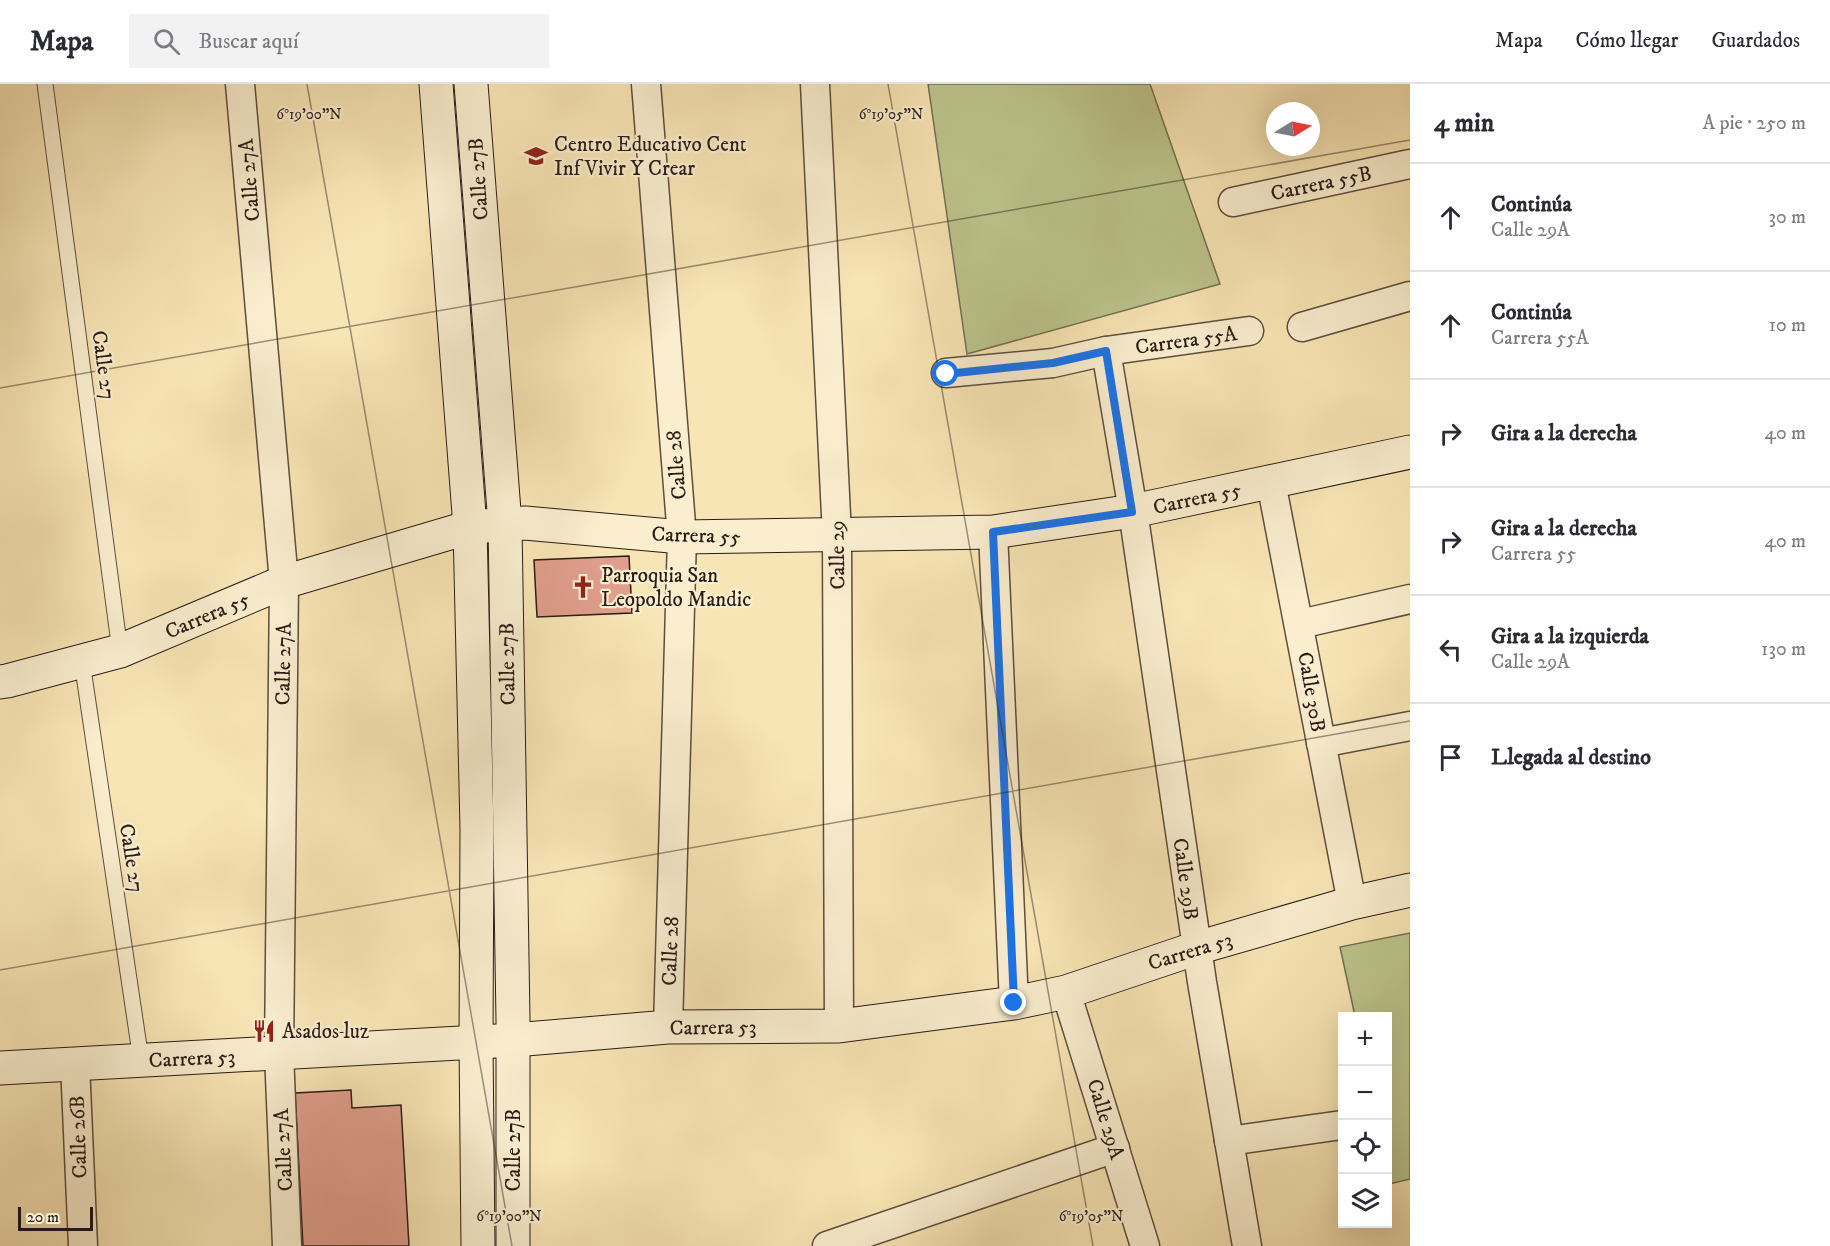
<!DOCTYPE html>
<html lang="es">
<head>
<meta charset="utf-8">
<style>
  body { margin:0; font-family:"IM FELL DW Pica",serif; background:#f2f2f3; color:#2b2b33 }
  .controls { position:absolute; right:18px; bottom:18px; display:grid; overflow:hidden; border-radius:0px; box-shadow:0 6px 24px #0002 }
  .controls button { width:54px; height:54px; display:grid; place-items:center; padding:0; border:0; border-bottom:2px solid #e1e1e2; background:#fff; color:#2b2b33; font:30px sans-serif }
  .compass { position:absolute; left:1266px; top:18px; width:54px; height:54px; border-radius:50%; background:#fff; box-shadow:0 6px 24px #0002; rotate:80deg }
  .scale { position:absolute; left:18px; bottom:15px; width:75px; box-sizing:border-box; padding-left:6px; border:3px solid #291c16; border-top:0; font-size:16px; line-height:21px; white-space:nowrap; color:#291c16; -webkit-text-stroke:4px #faeecf; paint-order:stroke }
  .stop { position:absolute; width:18px; height:18px; margin:-14px; border:4px solid #1a73e8; border-radius:50%; background:#fff }
  .stop.end { background:#1a73e8; border-color:#fff; box-shadow:0 2px 6px #0008 }
  .list { margin:0; padding:0; list-style:none }
  h2 { display:flex; justify-content:space-between; align-items:center; height:78px; margin:0; padding:0 24px; font-size:26px }
  h2 small { font-size:20px; font-weight:400; color:#7c7c81 }
  .list li { display:grid; grid-template-columns:39px 1fr auto; gap:18px; align-items:center; box-sizing:border-box; height:108px; padding:0 24px; border-top:2px solid #e1e1e2 }
  .list b { display:block; font-size:22px; white-space:nowrap }
  .list p { margin:0; font-size:20px; white-space:nowrap; color:#7c7c81 }
  .list em { font-size:20px; font-style:normal; color:#7c7c81 }
  .icon { flex:none; width:33px; height:33px; fill:none; stroke:currentColor; stroke-width:2; stroke-linecap:round; stroke-linejoin:round }
  .map { position:relative; flex:none; width:1410px; height:1162px; overflow:hidden }
  header { display:flex; align-items:center; gap:36px; box-sizing:border-box; height:84px; padding:0 30px; background:#fff; border-bottom:2px solid #e1e1e2 }
  header strong { font-size:28px }
  nav { display:flex; gap:33px; margin-inline-start:auto; font-size:21px }
  .search { width:420px; height:54px; background:#f2f2f3; display:flex; align-items:center; gap:15px; box-sizing:border-box; padding:0 21px; border-radius:0px; color:#7c7c81; font-size:22px }
  main { display:flex }
  aside { flex:1; background:#fff }
  .map>svg:first-child { display:block }
  .green { fill:#bdc58d; stroke:#737052; stroke-width:1.5 }
  .building { fill:#e09e8c; stroke:#291c16; stroke-width:1.5 }
  .lines { fill:none; stroke-linecap:round; stroke-linejoin:round }
  .lane-casing { stroke:#5d4e3e; stroke-width:17 }
  .street-casing { stroke:#5d4e3e; stroke-width:31 }
  .secondary-casing { stroke:#291c16; stroke-width:35 }
  .lane { stroke:#faeecf; stroke-width:15 }
  .street { stroke:#faeecf; stroke-width:28 }
  .secondary { stroke:#faeecf; stroke-width:33 }
  .route { stroke:#1a73e8; stroke-width:8 }
  .ticks { fill:none; stroke:#291c16; stroke-width:1.5; stroke-opacity:0.45 }
  .labels { text-anchor:middle; stroke-width:4.5; stroke-linejoin:round; paint-order:stroke }
  .poi-label { font-size:21px; fill:#291c16; stroke:#faeecf; text-anchor:start }
  .street-label { font-size:21px; fill:#291c16; stroke:#faeecf }
  .ticks-label { font-size:15px; text-anchor:middle; fill:#291c16; stroke:#faeecf; stroke-width:4.5; stroke-linejoin:round; paint-order:stroke }
</style>
</head>
<body>
<header>
<strong>Mapa</strong>
<div class="search"><svg class="icon" aria-label="search" viewBox="0 0 24 24"><circle cx="10" cy="10" r="6"/><path d="M15 15l6 6"/></svg>Buscar aquí</div>
<nav><a>Mapa</a><a>Cómo llegar</a><a>Guardados</a></nav>
</header>
<main>
<div class="map">
<svg width="1410" height="1162" viewBox="0 0 1410 1162">
  <rect width="100%" height="100%" fill="#f8e5b5"/>
  <filter id="stains"><feTurbulence type="fractalNoise" baseFrequency=".00333" numOctaves="4"/><feColorMatrix values="0 0 0 0 .2 0 0 0 0 .09 0 0 0 0 .02 0 0 0 .5 -.17"/></filter>
  <radialGradient id="worn" r=".72"><stop offset=".6" stop-color="#630" stop-opacity="0"/><stop offset="1" stop-color="#630" stop-opacity=".3"/></radialGradient>
  <g class="green">
    <polygon points="928,0 1150,0 1220,200 967,270"/>
    <polygon points="1410,849 1410,1095 1389,1100 1388,932 1355,932 1340,863"/>
  </g>
  <g class="building">
    <polygon points="629,472 632,529 537,533 534,476"/>
    <polygon points="351,1006 352,1024 401,1021 409,1162 303,1162 295,1009"/>
  </g>
  <g class="lines">
    <g class="lane-casing">
      <g id="lane">
        <polyline points="45,0 120,567"/>
        <polyline points="82,578 141,976"/>
      </g>
    </g>
    <g class="street-casing">
      <g id="street">
        <polyline points="240,0 284,498 279,969 287,1162"/>
        <polyline points="646,0 682,453 668,943"/>
        <polyline points="815,0 837,452 839,942"/>
        <polyline points="1233,118 1410,80"/>
        <polyline points="1302,243 1410,212"/>
        <polyline points="1106,267 1133,427 1202,898 1247,1162"/>
        <polyline points="946,289 1053,279 1106,267 1249,247"/>
        <polyline points="1271,398 1352,819"/>
        <polyline points="993,448 1014,919"/>
        <polyline points="1300,540 1410,515"/>
        <polyline points="1321,659 1410,642"/>
        <polyline points="1066,908 1145,1162"/>
        <polyline points="75,980 83,1162"/>
        <polyline points="1229,1057 1342,1041"/>
        <polyline points="827,1162 1115,1064"/>
      </g>
    </g>
    <g class="secondary-casing">
      <g id="secondary">
        <polyline points="436,0 470,443 477,745 476,958 478,1162"/>
        <polyline points="471,0 505,440 513,936 513,1162"/>
        <polyline points="0,598 7,597 120,567 284,498 470,443 525,439 682,453 993,448 1133,427 1410,368"/>
        <polyline points="0,984 514,956 668,943 839,942 1014,919 1066,908 1197,864 1352,819 1410,806"/>
      </g>
    </g>
    <use href="#lane" class="lane"/>
    <use href="#street" class="street"/>
    <use href="#secondary" class="secondary"/>
  </g>
  <g class="lines">
    <polyline class="route" points="946,290 1053,279 1106,267 1132,428 993,448 1014,919"/>
  </g>
  <path class="ticks" d="M 307,0 L 512,1162M 888,0 L 1093,1162M 0,304 L 1410,56M 0,886 L 1410,637"/>
  <defs>
    <g id="school-bare" transform="scale(1.8)"><path d="M0-5L7-2L0 1L-7-2ZM-4 1L0 2.5L4 1V4Q0 6-4 4Z" fill="#8f2418" stroke="#faeecf" stroke-width="2.5" paint-order="stroke"/></g>
    <g id="church-bare" transform="scale(1.8)"><path d="M-1.2-6h2.4v3.5h3.3v2.4h-3.3V6h-2.4V-.1h-3.3v-2.4h3.3Z" fill="#8f2418" stroke="#faeecf" stroke-width="2.5" paint-order="stroke"/></g>
    <g id="restaurant-bare" transform="scale(1.8)"><path d="M-5-6h1v4h1v-4h1v4h1v-4h1v5L-1.5 .5V6h-2V.5L-5-1ZM5-6V6H3V1.5H1.5Q1.5-4 5-6Z" fill="#8f2418" stroke="#faeecf" stroke-width="2.5" paint-order="stroke"/></g>
  </defs>
  <g fill-rule="evenodd">
    <use href="#school-bare" x="536" y="72"/>
    <use href="#church-bare" x="583" y="503"/>
    <use href="#restaurant-bare" x="264" y="947"/>
  </g>
  <g class="labels">
    <g class="poi-label">
      <text x="554" y="67">Centro Educativo Cent<tspan x="554" dy="24">Inf Vivir Y Crear</tspan></text>
      <text x="601" y="498">Parroquia San<tspan x="601" dy="24">Leopoldo Mandic</tspan></text>
      <text x="282" y="954">Asados luz</text>
    </g>
    <g class="street-label">
      <text transform="translate(478 95) rotate(-94)" y="7">Calle 27B</text>
      <text transform="translate(249 96) rotate(-95)" y="7">Calle 27A</text>
      <text transform="translate(1321 99) rotate(-12)" y="7">Carrera 55B</text>
      <text transform="translate(1186 256) rotate(-8)" y="7">Carrera 55A</text>
      <text transform="translate(104 281) rotate(82)" y="7">Calle 27</text>
      <text transform="translate(676 381) rotate(-95)" y="7">Calle 28</text>
      <text transform="translate(1197 414) rotate(-12)" y="7">Carrera 55</text>
      <text transform="translate(696 451) rotate(2)" y="7">Carrera 55</text>
      <text transform="translate(837 471) rotate(-91)" y="7">Calle 29</text>
      <text transform="translate(207 531) rotate(-23)" y="7">Carrera 55</text>
      <text transform="translate(283 580) rotate(-89)" y="7">Calle 27A</text>
      <text transform="translate(507 580) rotate(-91)" y="7">Calle 27B</text>
      <text transform="translate(1312 608) rotate(80)" y="7">Calle 30B</text>
      <text transform="translate(132 774) rotate(81)" y="7">Calle 27</text>
      <text transform="translate(1186 795) rotate(82)" y="7">Calle 29B</text>
      <text transform="translate(670 867) rotate(-88)" y="7">Calle 28</text>
      <text transform="translate(1190 867) rotate(-17)" y="7">Carrera 53</text>
      <text transform="translate(713 943) rotate(-1)" y="7">Carrera 53</text>
      <text transform="translate(192 974) rotate(-3)" y="7">Carrera 53</text>
      <text transform="translate(1106 1035) rotate(73)" y="7">Calle 29A</text>
      <text transform="translate(78 1053) rotate(-92)" y="7">Calle 26B</text>
      <text transform="translate(283 1066) rotate(-93)" y="7">Calle 27A</text>
      <text transform="translate(513 1066) rotate(-90)" y="7">Calle 27B</text>
    </g>
  </g>
  <g class="ticks-label">
    <text x="309" y="35">6°19'00"N</text>
    <text x="891" y="35">6°19'05"N</text>
    <text x="509" y="1137">6°19'00"N</text>
    <text x="1091" y="1137">6°19'05"N</text>
  </g>
  <rect width="100%" height="100%" filter="url(#stains)"/>
  <rect width="100%" height="100%" fill="url(#worn)"/>
</svg>
<div class="controls">
<button>+</button>
<button>−</button>
<button><svg class="icon" aria-label="locate" viewBox="0 0 24 24"><circle cx="12" cy="12" r="6"/><path d="M12 2v4M12 18v4M2 12h4M18 12h4"/></svg></button>
<button><svg class="icon" aria-label="layers" viewBox="0 0 24 24"><path d="M12 4l9 5-9 5-9-5zM3 14l9 5 9-5"/></svg></button>
</div>
<svg class="compass" viewBox="-18 -18 36 36"><path d="M0-13l5 13h-10z" fill="#e53935"/><path d="M0 13l5-13h-10z" fill="#7c7c81"/></svg>
<div class="scale">20 m</div>
<div class="stop" style="left:946px;top:290px"></div>
<div class="stop end" style="left:1014px;top:919px"></div>
</div>
<aside>
<h2>4 min<small>A pie · 250 m</small></h2>
<ul class="list">
<li><svg class="icon" aria-label="ahead" viewBox="0 0 24 24"><path d="M12 20V5M6 11l6-6 6 6"/></svg><div><b>Continúa</b><p>Calle 29A</p></div><em>30 m</em></li>
<li><svg class="icon" aria-label="ahead" viewBox="0 0 24 24"><path d="M12 20V5M6 11l6-6 6 6"/></svg><div><b>Continúa</b><p>Carrera 55A</p></div><em>10 m</em></li>
<li><svg class="icon" aria-label="right" viewBox="0 0 24 24"><path d="M7 20v-9h11M14 6l5 5-5 5"/></svg><div><b>Gira a la derecha</b></div><em>40 m</em></li>
<li><svg class="icon" aria-label="right" viewBox="0 0 24 24"><path d="M7 20v-9h11M14 6l5 5-5 5"/></svg><div><b>Gira a la derecha</b><p>Carrera 55</p></div><em>40 m</em></li>
<li><svg class="icon" aria-label="left" viewBox="0 0 24 24"><path d="M17 20v-9H6M10 6l-5 5 5 5"/></svg><div><b>Gira a la izquierda</b><p>Calle 29A</p></div><em>130 m</em></li>
<li><svg class="icon" aria-label="arrive" viewBox="0 0 24 24"><path d="M6 21V4h12l-3 4 3 4H6"/></svg><div><b>Llegada al destino</b></div></li>
</ul>
</aside>
</main>
</body>
</html>
